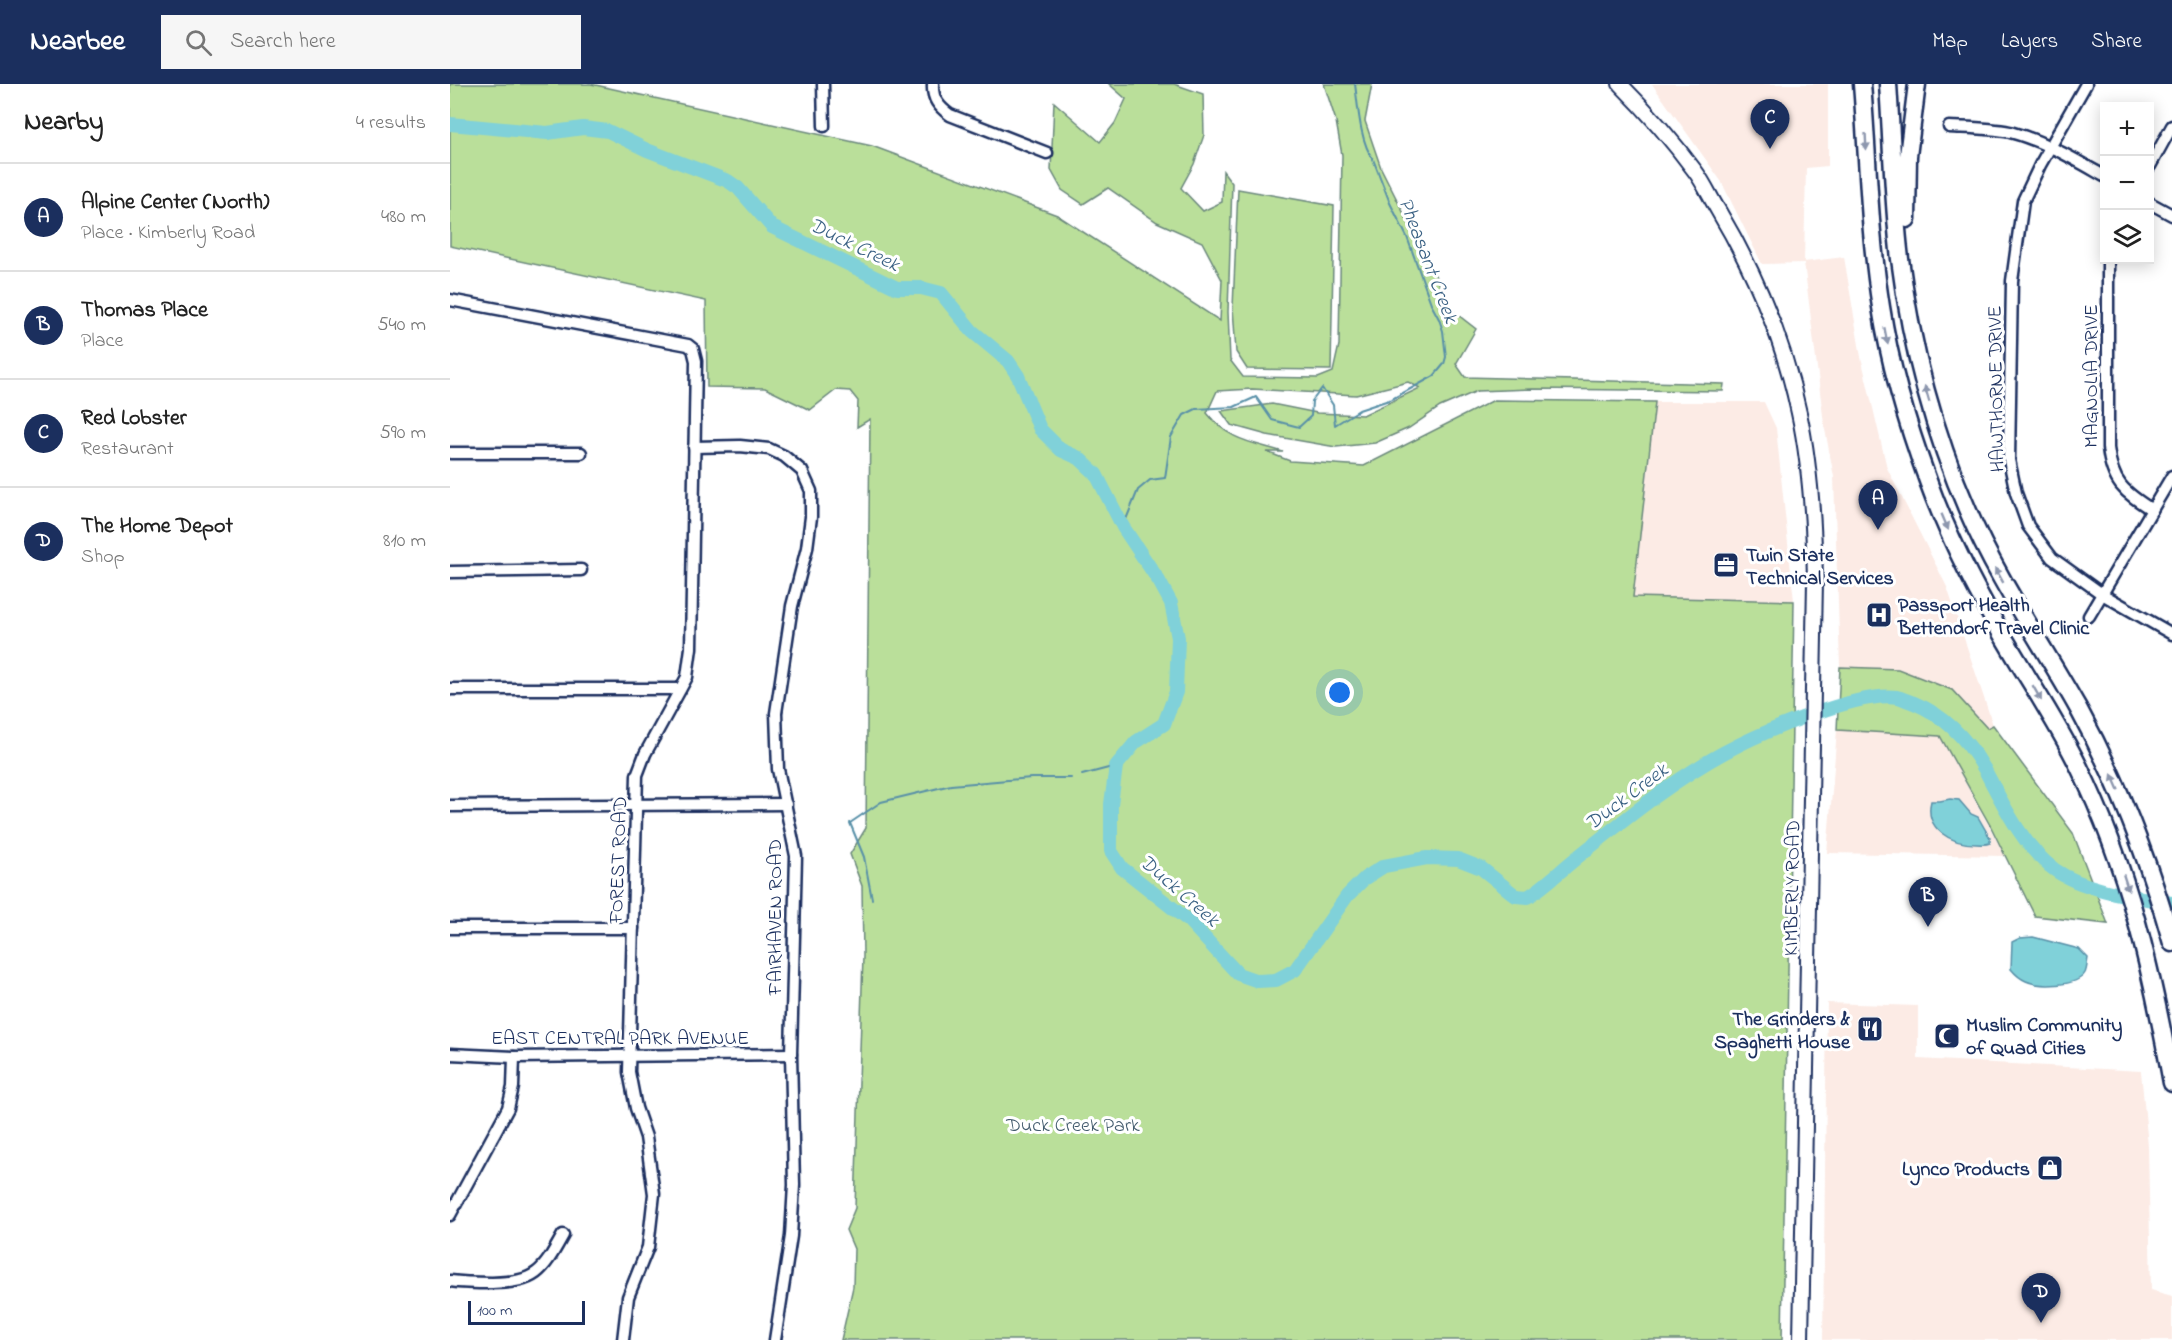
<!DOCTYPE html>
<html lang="en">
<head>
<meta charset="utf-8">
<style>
  body { margin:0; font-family:"Indie Flower",sans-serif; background:#f6f6f6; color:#222 }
  .controls { position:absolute; right:18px; top:18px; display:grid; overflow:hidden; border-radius:0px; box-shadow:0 3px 15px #0003 }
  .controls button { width:54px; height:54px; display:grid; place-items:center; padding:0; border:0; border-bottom:2px solid #e0e0e0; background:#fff; color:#222; font:30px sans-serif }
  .scale { position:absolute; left:18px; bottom:15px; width:117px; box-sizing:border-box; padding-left:6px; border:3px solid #1b2f5e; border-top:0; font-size:16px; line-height:21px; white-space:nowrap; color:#1b2f5e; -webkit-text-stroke:4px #fff; paint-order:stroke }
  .you { position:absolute; left:890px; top:609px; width:21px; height:21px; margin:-15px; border:4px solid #fff; border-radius:50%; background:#1a73e8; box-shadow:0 0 0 9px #1a73e833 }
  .badge { display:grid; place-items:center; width:39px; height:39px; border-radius:50%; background:#1b2f5e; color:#fff; font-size:20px; font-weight:700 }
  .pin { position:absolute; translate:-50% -50px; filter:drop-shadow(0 2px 3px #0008) }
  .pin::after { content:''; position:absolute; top:32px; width:21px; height:18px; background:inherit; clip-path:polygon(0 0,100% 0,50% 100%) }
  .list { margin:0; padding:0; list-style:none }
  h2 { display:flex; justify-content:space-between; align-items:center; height:78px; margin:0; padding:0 24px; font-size:26px }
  h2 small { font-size:20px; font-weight:400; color:#767676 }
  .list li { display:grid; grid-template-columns:39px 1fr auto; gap:18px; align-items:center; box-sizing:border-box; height:108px; padding:0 24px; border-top:2px solid #e0e0e0 }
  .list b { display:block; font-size:22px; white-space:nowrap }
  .list p { margin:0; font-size:20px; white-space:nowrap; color:#767676 }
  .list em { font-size:20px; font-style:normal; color:#767676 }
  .icon { flex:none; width:33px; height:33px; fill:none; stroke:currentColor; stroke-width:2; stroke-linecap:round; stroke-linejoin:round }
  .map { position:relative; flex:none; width:1722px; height:1256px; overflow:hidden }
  header { display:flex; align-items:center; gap:36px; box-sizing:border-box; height:84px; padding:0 30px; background:#1b2f5e; color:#fff }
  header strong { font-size:28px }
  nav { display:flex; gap:33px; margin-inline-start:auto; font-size:21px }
  .search { width:420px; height:54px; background:#f6f6f6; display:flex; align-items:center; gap:15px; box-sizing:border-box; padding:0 21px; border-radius:0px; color:#767676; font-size:22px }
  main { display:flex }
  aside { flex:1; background:#fff }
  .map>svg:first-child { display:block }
  .built { fill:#fcebe5 }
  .green { fill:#badf9a; stroke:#6a877c; stroke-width:1.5 }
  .water { fill:#80d1d9; stroke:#5890a8; stroke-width:1.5 }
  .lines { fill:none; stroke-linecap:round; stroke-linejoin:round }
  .stream { stroke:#5890a8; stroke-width:2 }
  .river { stroke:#80d1d9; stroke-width:14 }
  .minor-casing { stroke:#1b2f5e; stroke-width:15 }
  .major-casing { stroke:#1b2f5e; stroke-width:18 }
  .highway-casing { stroke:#1b2f5e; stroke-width:21 }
  .minor { stroke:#fff; stroke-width:10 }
  .major { stroke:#fff; stroke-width:14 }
  .highway { stroke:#fff; stroke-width:16 }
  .oneway { fill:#8d97ae }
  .labels { text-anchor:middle; stroke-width:6; stroke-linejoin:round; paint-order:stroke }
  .street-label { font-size:20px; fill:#1b2f5e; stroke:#fff }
  .poi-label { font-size:20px; font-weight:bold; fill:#1b2f5e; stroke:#fff; text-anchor:start }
  .park-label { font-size:20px; fill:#435b6d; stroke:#fff }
  .water-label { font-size:21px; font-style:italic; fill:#396083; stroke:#fff }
</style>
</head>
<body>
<header>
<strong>Nearbee</strong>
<div class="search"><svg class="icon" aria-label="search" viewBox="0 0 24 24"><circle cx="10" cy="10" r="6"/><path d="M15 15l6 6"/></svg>Search here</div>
<nav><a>Map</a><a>Layers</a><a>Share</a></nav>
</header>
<main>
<aside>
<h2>Nearby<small>4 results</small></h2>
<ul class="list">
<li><span class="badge">A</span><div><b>Alpine Center (North)</b><p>Place · Kimberly Road</p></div><em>480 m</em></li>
<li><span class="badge">B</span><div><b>Thomas Place</b><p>Place</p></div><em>540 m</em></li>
<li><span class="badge">C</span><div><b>Red Lobster</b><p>Restaurant</p></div><em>590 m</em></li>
<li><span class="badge">D</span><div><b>The Home Depot</b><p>Shop</p></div><em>810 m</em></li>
</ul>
</aside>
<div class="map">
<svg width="1722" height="1256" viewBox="0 0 1722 1256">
  <rect width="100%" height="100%" fill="#fff"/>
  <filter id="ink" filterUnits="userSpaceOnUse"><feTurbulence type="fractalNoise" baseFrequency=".0167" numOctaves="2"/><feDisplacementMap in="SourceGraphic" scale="12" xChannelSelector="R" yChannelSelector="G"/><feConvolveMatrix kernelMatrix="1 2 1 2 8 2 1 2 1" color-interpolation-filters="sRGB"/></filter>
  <g filter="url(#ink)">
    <g class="built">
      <polygon points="1202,0 1378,0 1378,82 1356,84 1354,178 1394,173 1411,273 1437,384 1497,503 1543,641 1537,644 1502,606 1448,585 1390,583 1384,393 1374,340 1354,179 1312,180 1271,97"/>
      <polygon points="1205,318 1314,318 1326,344 1344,517 1183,513"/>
      <polygon points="1387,646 1490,652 1555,772 1377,769"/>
      <polygon points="1377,919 1468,922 1468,975 1691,987 1698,1062 1701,1206 1722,1212 1722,1256 1373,1256"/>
    </g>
    <g class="green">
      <path d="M 0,0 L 141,0 L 422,62 L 607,131 L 770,237 L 772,196 L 752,158 L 707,138 L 658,104 L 633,120 L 612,106 L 601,86 L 604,18 L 650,58 L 665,39 L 676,15 L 659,0 L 724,0 L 753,10 L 754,51 L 744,80 L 731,104 L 753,127 L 772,118 L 773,87 L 782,99 L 778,228 L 780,276 L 793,293 L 868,294 L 883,288 L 889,261 L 892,71 L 886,37 L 874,0 L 922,0 L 915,37 L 931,84 L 1003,227 L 1026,245 L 1006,280 L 1015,293 L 1274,300 L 1273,307 L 1082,305 L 1027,307 L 990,323 L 959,344 L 925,359 L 886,363 L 817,351 L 781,341 L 771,327 L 822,320 L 867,329 L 913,331 L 970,304 L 958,298 L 906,311 L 802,305 L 767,307 L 757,329 C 779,357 801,358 833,368 L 817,368 L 840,377 L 914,382 L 1044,316 L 1205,318 L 1183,513 L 1344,517 L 1332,1256 L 391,1256 L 403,1203 L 404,1165 L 396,1146 L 405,1124 L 413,872 L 412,802 L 400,770 L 416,744 L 420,335 L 407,343 L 408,317 L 400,307 L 386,306 L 360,326 L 315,304 L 257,303 L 256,217 L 0,162 Z"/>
      <polygon points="788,105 884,122 881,286 797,285 786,268 783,224"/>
      <polygon points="1390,583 1448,585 1502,606 1537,644 1543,641 1623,749 1658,840 1585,832 1541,743 1490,652 1387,646"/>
    </g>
    <g class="water">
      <path d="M 1500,715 L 1509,716 L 1521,730 L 1528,733 L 1540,754 L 1540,759 C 1535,761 1532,760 1526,760 C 1501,760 1474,745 1481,717 L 1490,717 Z"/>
      <path d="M 1583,853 L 1629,865 L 1638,874 C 1637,879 1637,885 1635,889 C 1627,903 1589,903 1576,897 C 1569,894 1566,891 1561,885 L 1562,858 L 1570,854 Z"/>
    </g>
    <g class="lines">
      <g class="stream">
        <path d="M 673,443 L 688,406 L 700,396 L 715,394 L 721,353 L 734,331 L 746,325 L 784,323 L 806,313 L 822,336 L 849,343 L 861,332 L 862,317 L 872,304 L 883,321 L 885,341 L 909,326 L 942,315 L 984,292 L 994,280 L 996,273 L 993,247 L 989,235 L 982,222 L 957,153 L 940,119 L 923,75 C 910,58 908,22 905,0"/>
        <polyline points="632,691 666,682"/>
        <polyline points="422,815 414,773 400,739 431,718 501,701 581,694 621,694"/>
      </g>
      <path class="river" d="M 0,40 L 97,49 L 133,44 L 158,47 L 197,66 L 278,97 L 288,104 L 322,143 L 447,204 L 471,204 L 491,209 L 522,247 L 558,277 L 568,292 L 590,345 L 611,366 L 629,374 L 646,390 L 673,443 L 709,497 L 721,519 L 728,554 L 726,608 L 714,640 L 686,658 L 666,682 L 661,720 L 661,767 L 672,784 L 739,837 L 788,890 L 808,897 L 826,896 L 845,886 L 897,812 L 915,794 L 934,782 L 977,774 L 1008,775 L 1031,784 L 1066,812 L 1078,813 C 1095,802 1108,789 1124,776 C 1172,738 1221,697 1275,668 C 1310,649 1409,607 1447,613 C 1452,614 1458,617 1464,619 C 1496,632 1518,656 1535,686 C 1553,720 1573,763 1605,786 C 1635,807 1686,813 1722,819"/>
      <g class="minor-casing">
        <g id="minor">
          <polyline points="373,0 374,42"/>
          <path d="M 483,0 C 482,15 489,23 500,31 L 597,69"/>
          <polyline points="1636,0 1590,81 1573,117 1562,197 1559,376 1566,409 1578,442 1602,474 1652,510 1722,550"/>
          <path d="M 1499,43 C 1519,44 1540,44 1560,48 C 1594,57 1624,75 1654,92"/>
          <polyline points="1700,82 1722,42"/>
          <polyline points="1700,119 1722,131"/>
          <path d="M 1658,176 L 1658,364 C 1662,399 1674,408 1702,426"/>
          <polyline points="0,216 238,261 243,265 246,277 241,564 237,593 195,670 187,691 179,988 186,1024 196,1053 204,1110 198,1163 178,1213 173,1256"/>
          <polyline points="244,363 290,362 319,365 334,372 352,387 361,407 361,433 357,464 342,522 326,629 328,685 346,772 341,970 344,1101 341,1152 325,1256"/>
          <polyline points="0,369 131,369"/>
          <polyline points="0,488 131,486"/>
          <polyline points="1639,532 1722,392"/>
          <polyline points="0,605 230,605"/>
          <polyline points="0,722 336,720"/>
          <polyline points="0,844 183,844"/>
          <polyline points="0,970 64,973 341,970"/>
          <polyline points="0,1131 58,1024 63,1003 64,973"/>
          <path d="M 0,1197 C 14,1199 28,1199 42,1199 C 86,1198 92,1189 113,1151"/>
        </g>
      </g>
      <g class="major-casing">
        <path id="major" d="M 1170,0 C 1197,27 1222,56 1245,87 C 1254,99 1260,113 1268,126 C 1305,188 1334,258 1349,329 C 1361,384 1364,441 1365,497 L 1351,1256"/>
      </g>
      <g class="highway-casing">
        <g id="highway">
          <path d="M 1412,0 C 1418,74 1419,149 1431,223 C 1440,282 1457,340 1478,397 C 1499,455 1528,511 1560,564 C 1583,603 1609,642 1629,683 C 1679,785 1702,888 1722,999"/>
          <path d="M 1438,0 C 1442,58 1443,117 1450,175 C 1461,261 1483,347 1518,427 C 1548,497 1591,558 1628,624 C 1669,699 1699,777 1722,859"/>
          <polyline points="1457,135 1458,72 1467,0"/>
        </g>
      </g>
      <use href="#minor" class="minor"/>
      <use href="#major" class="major"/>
      <use href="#highway" class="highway"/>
    </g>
    <defs><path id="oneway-solid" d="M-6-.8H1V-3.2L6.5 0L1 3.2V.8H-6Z" transform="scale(1.5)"/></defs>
    <g class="oneway">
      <use href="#oneway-solid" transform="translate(1416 58) rotate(87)"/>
      <use href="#oneway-solid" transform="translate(1436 252) rotate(79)"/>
      <use href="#oneway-solid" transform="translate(1477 310) rotate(-106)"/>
      <use href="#oneway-solid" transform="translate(1495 438) rotate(67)"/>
      <use href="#oneway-solid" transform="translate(1549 491) rotate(-119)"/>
      <use href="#oneway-solid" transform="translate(1587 609) rotate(60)"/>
      <use href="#oneway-solid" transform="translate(1665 698) rotate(-114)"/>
      <use href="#oneway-solid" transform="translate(1676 799) rotate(72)"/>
    </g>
  </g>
  <defs>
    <g id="office-square" transform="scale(1.35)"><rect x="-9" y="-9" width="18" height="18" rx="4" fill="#1b2f5e" stroke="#fff"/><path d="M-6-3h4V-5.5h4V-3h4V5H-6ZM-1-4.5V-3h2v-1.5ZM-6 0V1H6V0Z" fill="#fff"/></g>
    <g id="hospital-square" transform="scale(1.35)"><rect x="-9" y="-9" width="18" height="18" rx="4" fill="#1b2f5e" stroke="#fff"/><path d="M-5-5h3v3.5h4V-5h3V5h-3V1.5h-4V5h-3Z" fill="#fff"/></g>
    <g id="restaurant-square" transform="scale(1.35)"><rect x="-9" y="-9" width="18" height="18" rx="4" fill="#1b2f5e" stroke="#fff"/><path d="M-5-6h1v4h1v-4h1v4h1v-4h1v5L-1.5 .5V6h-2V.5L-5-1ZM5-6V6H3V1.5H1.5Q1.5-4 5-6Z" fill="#fff"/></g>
    <g id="mosque-square" transform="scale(1.35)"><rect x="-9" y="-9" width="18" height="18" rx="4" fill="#1b2f5e" stroke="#fff"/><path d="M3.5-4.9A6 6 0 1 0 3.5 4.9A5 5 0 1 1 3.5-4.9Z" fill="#fff"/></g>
    <g id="shop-square" transform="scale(1.35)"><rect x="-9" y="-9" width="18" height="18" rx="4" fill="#1b2f5e" stroke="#fff"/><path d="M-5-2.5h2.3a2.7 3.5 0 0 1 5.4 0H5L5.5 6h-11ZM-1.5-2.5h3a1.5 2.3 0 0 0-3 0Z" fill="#fff"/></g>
  </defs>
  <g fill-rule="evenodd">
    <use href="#office-square" x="1276" y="481"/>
    <use href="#hospital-square" x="1429" y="531"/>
    <use href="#restaurant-square" x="1420" y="945"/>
    <use href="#mosque-square" x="1497" y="952"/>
    <use href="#shop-square" x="1600" y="1084"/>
  </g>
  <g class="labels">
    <g class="street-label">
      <text transform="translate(1640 292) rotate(-90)" y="7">MAGNOLIA DRIVE</text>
      <text transform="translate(1545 305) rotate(-91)" y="7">HAWTHORNE DRIVE</text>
      <text transform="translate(167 776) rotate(-88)" y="7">FOREST ROAD</text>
      <text transform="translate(1341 804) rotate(-89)" y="7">KIMBERLY ROAD</text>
      <text transform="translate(324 833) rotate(-90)" y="7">FAIRHAVEN ROAD</text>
      <text x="170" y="960">EAST CENTRAL PARK AVENUE</text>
    </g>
    <g class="poi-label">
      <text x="1296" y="477">Twin State<tspan x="1296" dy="23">Technical Services</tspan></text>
      <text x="1448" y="527">Passport Health<tspan x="1448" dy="23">Bettendorf Travel Clinic</tspan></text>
      <text x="1400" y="941" text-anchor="end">The Grinders &amp;<tspan x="1400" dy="23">Spaghetti House</tspan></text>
      <text x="1516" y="947">Muslim Community<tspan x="1516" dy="23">of Quad Cities</tspan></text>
      <text x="1580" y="1091" text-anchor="end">Lynco Products</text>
    </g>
    <g class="park-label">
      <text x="623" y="1047">Duck Creek Park</text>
    </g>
    <g class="water-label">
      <text transform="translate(405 160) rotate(26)" y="7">Duck Creek</text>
      <text transform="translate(979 176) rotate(69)" y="7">Pheasant Creek</text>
      <text transform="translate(1176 712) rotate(-37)" y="7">Duck Creek</text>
      <text transform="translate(730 806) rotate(41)" y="7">Duck Creek</text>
    </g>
  </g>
</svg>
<div class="controls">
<button>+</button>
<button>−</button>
<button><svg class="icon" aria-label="layers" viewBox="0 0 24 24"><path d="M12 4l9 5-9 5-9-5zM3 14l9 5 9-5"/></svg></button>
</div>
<div class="scale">100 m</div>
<div class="you"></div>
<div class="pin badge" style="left:1428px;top:446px">A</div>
<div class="pin badge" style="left:1478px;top:843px">B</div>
<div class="pin badge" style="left:1320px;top:65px">C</div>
<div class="pin badge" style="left:1591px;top:1239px">D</div>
</div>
</main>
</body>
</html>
